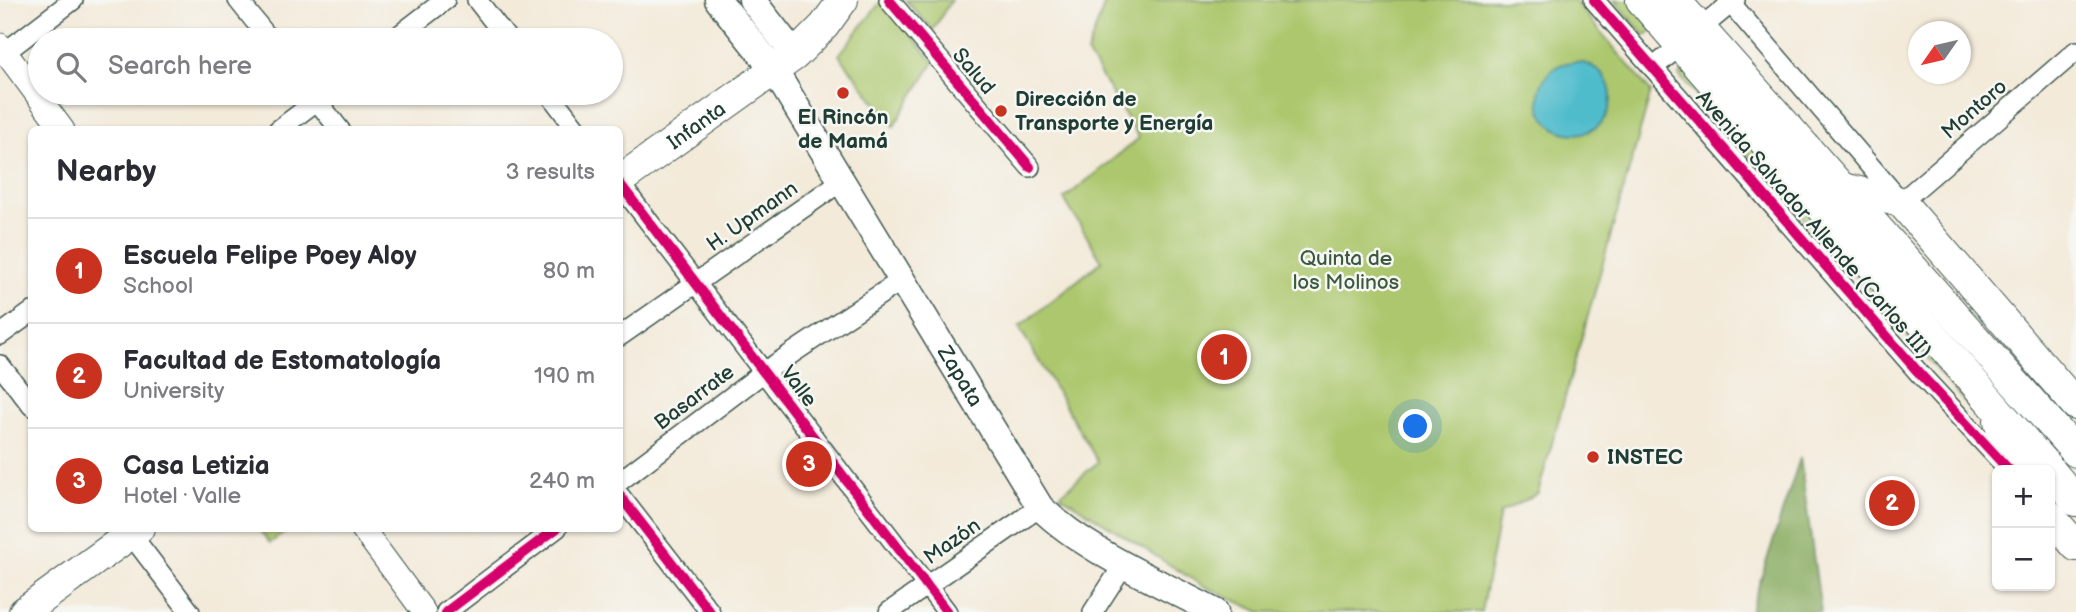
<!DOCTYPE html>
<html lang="en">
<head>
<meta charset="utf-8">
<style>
  body { margin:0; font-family:"Balsamiq Sans",sans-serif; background:#f2f2f3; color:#2b2b33 }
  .controls { position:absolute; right:21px; bottom:21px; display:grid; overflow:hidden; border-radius:10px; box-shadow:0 2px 5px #0004 }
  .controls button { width:63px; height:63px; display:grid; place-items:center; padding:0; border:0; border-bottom:2px solid #e1e1e2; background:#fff; color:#2b2b33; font:35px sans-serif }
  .compass { position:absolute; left:1908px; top:21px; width:63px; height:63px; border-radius:50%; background:#fff; box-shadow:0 2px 5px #0004; rotate:236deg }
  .you { position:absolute; left:1416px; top:427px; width:24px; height:24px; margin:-18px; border:5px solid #fff; border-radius:50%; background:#1a73e8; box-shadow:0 0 0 10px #1a73e833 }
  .badge { display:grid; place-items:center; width:46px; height:46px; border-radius:50%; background:#c8321e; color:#fff; font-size:23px; font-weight:700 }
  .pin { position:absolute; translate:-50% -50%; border:4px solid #fff; box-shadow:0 2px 7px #0006 }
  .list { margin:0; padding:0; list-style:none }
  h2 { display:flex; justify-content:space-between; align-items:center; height:91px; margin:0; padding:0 28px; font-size:30px }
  h2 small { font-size:23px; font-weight:400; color:#7c7c81 }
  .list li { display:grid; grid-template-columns:46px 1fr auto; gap:21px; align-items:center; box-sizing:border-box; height:105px; padding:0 28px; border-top:2px solid #e1e1e2 }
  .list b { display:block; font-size:26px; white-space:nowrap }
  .list p { margin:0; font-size:23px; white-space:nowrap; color:#7c7c81 }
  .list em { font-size:23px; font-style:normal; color:#7c7c81 }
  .icon { flex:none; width:38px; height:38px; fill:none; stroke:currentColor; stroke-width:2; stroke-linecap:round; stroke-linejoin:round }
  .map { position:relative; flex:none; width:2076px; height:612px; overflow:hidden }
  .search { position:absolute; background:#fff; box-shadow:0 2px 5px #0004; left:28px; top:28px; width:595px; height:77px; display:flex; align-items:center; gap:18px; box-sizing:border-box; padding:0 24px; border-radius:38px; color:#7c7c81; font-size:26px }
  .panel { position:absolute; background:#fff; box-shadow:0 2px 5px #0004; left:28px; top:126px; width:595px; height:406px; border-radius:10px }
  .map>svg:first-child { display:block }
  .green { fill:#acc76d; stroke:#668250; stroke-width:2 }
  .forest { fill:#89ac60; stroke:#54744a; stroke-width:2 }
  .water { fill:#50bccc; stroke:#387c80; stroke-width:2 }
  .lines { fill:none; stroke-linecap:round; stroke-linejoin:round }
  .minor-casing { stroke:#3f574d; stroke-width:22 }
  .tertiary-casing { stroke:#3f574d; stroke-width:25 }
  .secondary-casing { stroke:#3f574d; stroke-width:29 }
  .primary-casing { stroke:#3f574d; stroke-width:32 }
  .minor { stroke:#fff; stroke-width:19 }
  .tertiary { stroke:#fff; stroke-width:23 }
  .secondary { stroke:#fff; stroke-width:26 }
  .primary { stroke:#fff; stroke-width:30 }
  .cycleway-casing { stroke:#f6f6f2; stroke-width:15 }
  .cycleway { stroke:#d6006c; stroke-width:10 }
  .poi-dot { fill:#c8321e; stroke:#f6f6f2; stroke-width:2.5 }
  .labels { text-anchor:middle; stroke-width:5; stroke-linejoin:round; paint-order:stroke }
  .street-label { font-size:21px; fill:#1f3d34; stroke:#f6f6f2 }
  .poi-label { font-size:21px; font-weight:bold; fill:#1f3d34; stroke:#f6f6f2; text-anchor:start }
  .park-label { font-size:21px; fill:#3b593f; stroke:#f6f6f2 }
</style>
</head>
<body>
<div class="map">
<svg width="2076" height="612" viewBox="0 0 2076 612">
  <rect width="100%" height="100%" fill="#f6f6f2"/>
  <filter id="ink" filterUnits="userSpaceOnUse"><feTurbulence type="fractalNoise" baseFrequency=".0143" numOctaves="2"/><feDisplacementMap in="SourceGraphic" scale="14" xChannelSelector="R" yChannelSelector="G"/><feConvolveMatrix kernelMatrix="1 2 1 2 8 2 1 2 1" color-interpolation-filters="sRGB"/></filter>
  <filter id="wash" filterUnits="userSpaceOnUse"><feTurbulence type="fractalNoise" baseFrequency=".00686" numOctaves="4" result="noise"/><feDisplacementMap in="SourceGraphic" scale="28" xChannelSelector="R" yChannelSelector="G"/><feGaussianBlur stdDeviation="1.57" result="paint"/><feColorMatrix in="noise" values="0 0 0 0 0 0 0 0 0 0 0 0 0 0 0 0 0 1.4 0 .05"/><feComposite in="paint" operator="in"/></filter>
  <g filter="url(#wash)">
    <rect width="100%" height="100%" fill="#f3ead9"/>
    <g class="green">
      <polygon points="882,0 934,62 894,126 839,55"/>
      <polygon points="905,0 951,0 933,30"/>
      <polygon points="1106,0 1574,0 1651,92 1538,493 1500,513 1481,612 1260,612 1200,584 1060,495 1098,462 1019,327 1102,261 1064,199 1139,138 1087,53"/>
      <polygon points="1614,0 1634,0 1657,26 1645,36"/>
      <polygon points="1691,65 1975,391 1975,414 1679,75"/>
      <polygon points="259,529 290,529 270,543"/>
    </g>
    <polygon class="forest" points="1800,458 1821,612 1750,612"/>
    <circle class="water" cx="1575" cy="98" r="36"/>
  </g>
  <g filter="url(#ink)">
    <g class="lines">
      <g class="minor-casing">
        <g id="minor">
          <polyline points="238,0 270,40"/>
          <polyline points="477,0 508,40"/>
          <polyline points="889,0 1030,167"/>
          <polyline points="1594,0 1919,373 2009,470"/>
          <polyline points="1728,0 1901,202 2076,51"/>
          <polyline points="393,40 445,0"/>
          <polyline points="0,56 73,0"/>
          <polyline points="1653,68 1735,0"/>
          <polyline points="311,93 340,130"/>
          <polyline points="549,93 577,130"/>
          <polyline points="278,130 327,93"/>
          <polyline points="620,184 947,612"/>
          <polyline points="0,335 32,312"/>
          <polyline points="620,336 843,180"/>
          <polyline points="0,365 32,406"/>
          <polyline points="620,481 764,372 902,280"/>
          <polyline points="620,496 710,612"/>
          <polyline points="126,528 190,612"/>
          <polyline points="446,612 557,528"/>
          <polyline points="889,612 1040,507"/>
          <polyline points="1093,612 1124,564"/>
        </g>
      </g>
      <g class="tertiary-casing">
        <g id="tertiary">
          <polyline points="0,45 63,130"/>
          <polyline points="362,528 424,612"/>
        </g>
      </g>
      <g class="secondary-casing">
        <g id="secondary">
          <path id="s1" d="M 718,0 L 774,70 L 1040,507 C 1085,551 1159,582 1215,612"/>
          <polyline points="752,0 795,55"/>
        </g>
      </g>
      <g class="primary-casing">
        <g id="primary">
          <polyline points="1641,0 2050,470"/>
          <polyline points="1675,0 2076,452"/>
          <path id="s2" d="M 620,180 L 795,55 L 824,26 L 843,0"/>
          <polyline points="1843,188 1901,202 2076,405"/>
          <polyline points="1999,421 2016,470"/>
          <polyline points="2050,470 2076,501"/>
          <polyline points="2050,516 2076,546"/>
          <polyline points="24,612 139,528"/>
        </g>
      </g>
      <use href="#minor" class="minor"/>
      <use href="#tertiary" class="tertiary"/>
      <use href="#secondary" class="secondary"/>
      <use href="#primary" class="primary"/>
      <g class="cycleway-casing">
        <g id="cycleway">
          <polyline points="889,0 1030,167"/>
          <polyline points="1594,0 1919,373 2009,470"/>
          <polyline points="620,184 947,612"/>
          <polyline points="620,496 710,612"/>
          <polyline points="446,612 557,528"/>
        </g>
      </g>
      <use href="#cycleway" class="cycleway"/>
    </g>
  </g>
  <g class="poi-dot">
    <circle cx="843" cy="93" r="7"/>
    <circle cx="1001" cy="111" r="7"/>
    <circle cx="1593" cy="457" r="7"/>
  </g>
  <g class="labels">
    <g class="street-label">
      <text transform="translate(974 71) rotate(50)" y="7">Salud</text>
      <text transform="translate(1974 109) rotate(-41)" y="7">Montoro</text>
      <text dy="7" stroke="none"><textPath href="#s2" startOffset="94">Infanta</textPath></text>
      <text transform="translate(752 216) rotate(-35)" y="7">H. Upmann</text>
      <text transform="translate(1814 224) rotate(49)" y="7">Avenida Salvador Allende (Carlos III)</text>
      <text dy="7" stroke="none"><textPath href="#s1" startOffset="448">Zapata</textPath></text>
      <text transform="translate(799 386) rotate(53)" y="7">Valle</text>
      <text transform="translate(694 397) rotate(-37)" y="7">Basarrate</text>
      <text transform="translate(952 541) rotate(-35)" y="7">Mazón</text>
    </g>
    <g class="poi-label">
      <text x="1015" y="106">Dirección de<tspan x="1015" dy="24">Transporte y Energía</tspan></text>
      <text x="843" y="124" text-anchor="middle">El Rincón<tspan x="843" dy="24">de Mamá</tspan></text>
      <text x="1607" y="464">INSTEC</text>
    </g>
    <g class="park-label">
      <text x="1346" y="265">Quinta de<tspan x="1346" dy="24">los Molinos</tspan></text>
    </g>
  </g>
</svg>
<div class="controls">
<button>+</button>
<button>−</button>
</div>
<svg class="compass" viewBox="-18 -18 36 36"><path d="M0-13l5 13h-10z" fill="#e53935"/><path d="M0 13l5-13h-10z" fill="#7c7c81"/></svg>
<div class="you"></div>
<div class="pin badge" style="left:1224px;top:357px">1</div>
<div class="pin badge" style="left:1892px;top:503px">2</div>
<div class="pin badge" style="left:809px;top:464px">3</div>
<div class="search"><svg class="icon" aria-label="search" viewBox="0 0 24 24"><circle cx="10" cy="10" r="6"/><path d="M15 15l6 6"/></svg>Search here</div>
<section class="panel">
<h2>Nearby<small>3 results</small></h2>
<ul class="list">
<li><span class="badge">1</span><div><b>Escuela Felipe Poey Aloy</b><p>School</p></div><em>80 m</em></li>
<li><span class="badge">2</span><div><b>Facultad de Estomatología</b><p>University</p></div><em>190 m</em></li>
<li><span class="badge">3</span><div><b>Casa Letizia</b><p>Hotel · Valle</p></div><em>240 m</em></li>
</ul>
</section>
</div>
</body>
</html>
